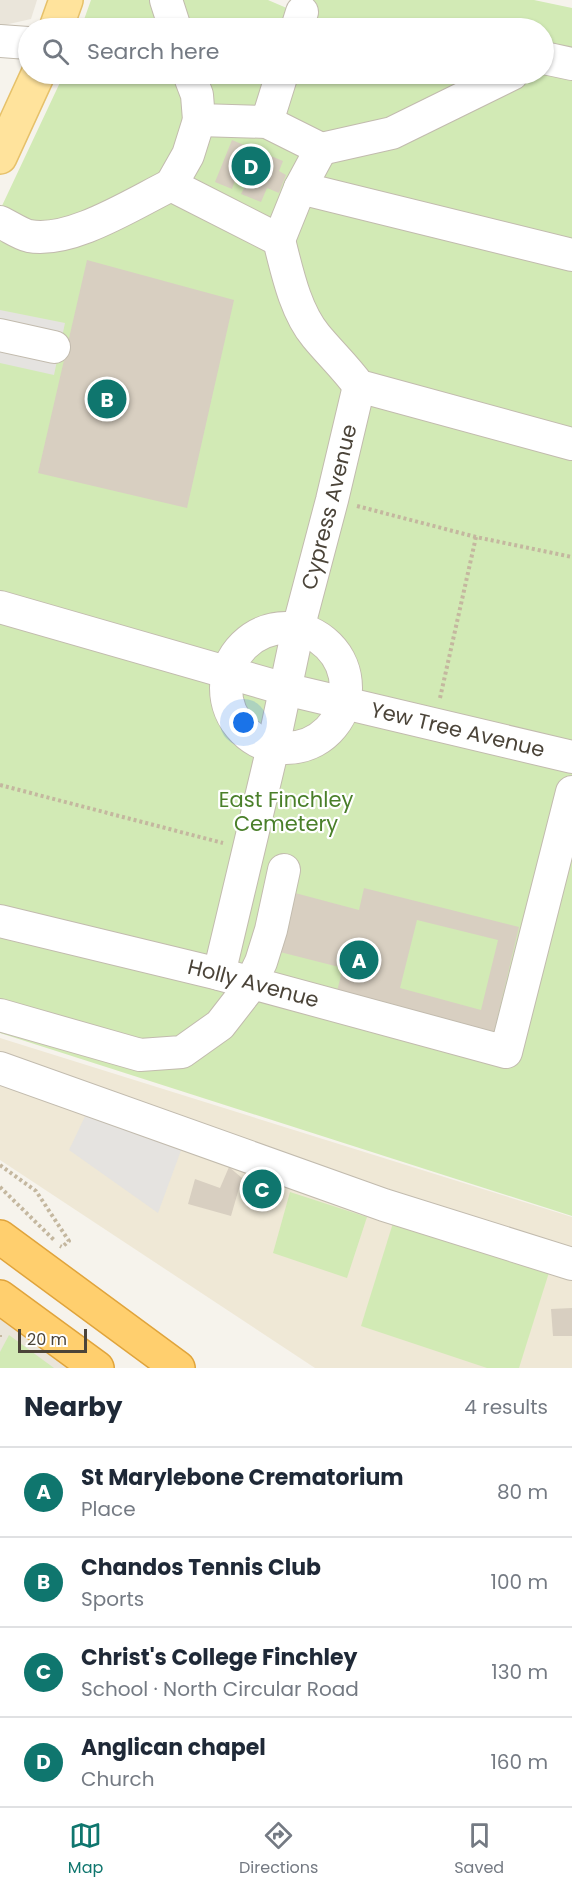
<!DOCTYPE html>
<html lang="en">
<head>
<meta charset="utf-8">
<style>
  body { margin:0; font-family:Poppins,sans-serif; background:#f6f6f7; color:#1f2937 }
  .scale { position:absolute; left:18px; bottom:15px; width:69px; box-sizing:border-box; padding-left:6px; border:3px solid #4b4439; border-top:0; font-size:16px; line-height:21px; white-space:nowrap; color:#4b4439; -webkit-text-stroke:4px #fff; paint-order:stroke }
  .you { position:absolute; left:244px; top:723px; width:21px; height:21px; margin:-15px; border:4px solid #fff; border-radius:50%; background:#1a73e8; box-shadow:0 0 0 9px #1a73e833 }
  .badge { display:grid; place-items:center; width:39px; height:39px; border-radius:50%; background:#0f766e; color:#fff; font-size:20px; font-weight:700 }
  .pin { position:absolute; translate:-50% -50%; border:3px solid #fff; box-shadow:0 2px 6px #0006 }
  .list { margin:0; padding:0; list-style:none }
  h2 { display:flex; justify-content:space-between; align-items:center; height:78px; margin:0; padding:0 24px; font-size:26px }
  h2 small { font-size:20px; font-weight:400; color:#747a83 }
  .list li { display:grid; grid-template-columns:39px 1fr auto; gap:18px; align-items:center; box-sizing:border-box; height:90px; padding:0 24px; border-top:2px solid #e0e1e3 }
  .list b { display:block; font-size:22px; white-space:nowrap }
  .list p { margin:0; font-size:20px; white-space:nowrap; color:#747a83 }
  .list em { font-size:20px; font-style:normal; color:#747a83 }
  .icon { flex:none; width:33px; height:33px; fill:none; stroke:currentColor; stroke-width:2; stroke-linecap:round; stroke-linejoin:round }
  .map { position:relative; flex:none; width:572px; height:1368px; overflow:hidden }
  .search { position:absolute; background:#fff; box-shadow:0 2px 4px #0004; left:18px; right:18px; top:18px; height:66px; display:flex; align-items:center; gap:15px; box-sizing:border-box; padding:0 21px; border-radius:33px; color:#747a83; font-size:22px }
  .sheet { height:438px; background:#fff }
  nav { display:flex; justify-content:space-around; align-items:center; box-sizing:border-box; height:84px; border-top:2px solid #e0e1e3; background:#fff; font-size:16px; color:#747a83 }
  nav a { display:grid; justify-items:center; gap:3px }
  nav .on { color:#0f766e }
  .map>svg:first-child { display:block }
  .residential { fill:#eae5da }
  .education { fill:#efe8d6 }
  .green { fill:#d2eab5 }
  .parking { fill:#e5e3e0 }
  .building { fill:#d8cfc1; fill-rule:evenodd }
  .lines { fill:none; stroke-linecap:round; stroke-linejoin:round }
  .minor-casing { stroke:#c2bbae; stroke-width:34 }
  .major-casing { stroke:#e6c16a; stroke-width:36 }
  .highway-casing { stroke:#e0a43c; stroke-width:36 }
  .path { stroke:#c4b79f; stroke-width:4; stroke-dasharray:3 3; stroke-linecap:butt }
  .minor { stroke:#fff; stroke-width:32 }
  .major { stroke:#ffe39c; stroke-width:33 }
  .highway { stroke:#ffcf6e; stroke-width:33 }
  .labels { text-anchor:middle; stroke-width:4.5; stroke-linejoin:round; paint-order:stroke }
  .street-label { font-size:21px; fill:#4b4439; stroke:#fff }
  .park-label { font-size:21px; fill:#4a7f2a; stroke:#fff }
</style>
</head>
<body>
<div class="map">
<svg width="572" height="1368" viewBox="0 0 572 1368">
  <rect width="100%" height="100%" fill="#f6f3ec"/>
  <g class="residential">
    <polygon points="0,0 37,0 31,19 0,26"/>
    <polygon points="0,1298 97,1368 0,1368"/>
  </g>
  <polygon class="education" points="0,1038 572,1217 572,1368 315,1368 0,1160"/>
  <g class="green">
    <polygon points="91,0 268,0 296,12 301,0 534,0 572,8 572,1216 0,1033 0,210 64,74 544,74 544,28 81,28"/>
    <polygon points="290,1192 367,1217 347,1278 273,1253"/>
    <polygon points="393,1223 551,1266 519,1368 487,1368 361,1326"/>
    <polygon points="9,1335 54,1368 0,1368 0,1352"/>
  </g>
  <g class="parking">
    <polygon points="0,310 65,323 54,375 0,363"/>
    <polygon points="88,1110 183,1145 158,1213 69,1150"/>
  </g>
  <g class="building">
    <polygon points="232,140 283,161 279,171 286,175 279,193 267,188 261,202 241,194 247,182 236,177 232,189 215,182"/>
    <polygon points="87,260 234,300 187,508 38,473"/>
    <path d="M 364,888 L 519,927 L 494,1032 L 337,991 L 343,968 L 280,952 L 295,893 L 359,910 ZM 417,920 L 498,940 L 481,1010 L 400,988 Z"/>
    <polygon points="229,1167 242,1178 231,1216 188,1204 195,1179 220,1188"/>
    <polygon points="572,1308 572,1336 553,1336 551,1309"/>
  </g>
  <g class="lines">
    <g class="minor-casing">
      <g id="minor">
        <polyline points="166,0 175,28"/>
        <polyline points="297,28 302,12"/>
        <polyline points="0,41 28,43"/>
        <polyline points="544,58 572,64"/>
        <polyline points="189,74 197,95 199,120 267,122 321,149 300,188 279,240"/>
        <path d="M 199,120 L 188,155 L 171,185 L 279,240 C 287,271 295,311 316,336 C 330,353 346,368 359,386 L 572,444"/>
        <polyline points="267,122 282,74"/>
        <polyline points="321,149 392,133 512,74"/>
        <polyline points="300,188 572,255"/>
        <path d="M 0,222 C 9,226 20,234 29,236 C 71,244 134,203 171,185"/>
        <polyline points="0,335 54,347"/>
        <path id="s1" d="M 0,607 L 285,689 L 572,757"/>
        <circle cx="286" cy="688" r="60"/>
        <path id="s2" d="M 0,921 L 219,974 L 506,1052 L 572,792"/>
        <path id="s3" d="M 219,974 L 273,747 L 298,629 L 332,500 L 359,386"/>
        <polyline points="0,1015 140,1055 182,1052 220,1025 248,989 261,962 271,930 284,870"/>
        <polyline points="0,1068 384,1205 572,1264"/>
      </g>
    </g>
    <g class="major-casing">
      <g id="major">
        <polyline points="56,28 66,0"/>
        <polyline points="0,157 38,74"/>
      </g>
    </g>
    <g class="highway-casing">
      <g id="highway">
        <polyline points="0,1237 178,1368"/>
        <polyline points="0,1297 97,1368"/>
      </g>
    </g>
    <g class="path">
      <polyline points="357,506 476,537 572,557"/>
      <polyline points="440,698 476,537"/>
      <polyline points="0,785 223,843"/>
      <polyline points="0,1165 36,1191 69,1241 62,1247 60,1246"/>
      <polyline points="0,1187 55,1241"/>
      <polyline points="0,1335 0,1337"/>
    </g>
    <use href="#minor" class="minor"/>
    <use href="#major" class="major"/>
    <use href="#highway" class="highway"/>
  </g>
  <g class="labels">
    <g class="street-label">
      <text dy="7" stroke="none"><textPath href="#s3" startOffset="480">Cypress Avenue</textPath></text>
      <text dy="7" stroke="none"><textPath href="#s1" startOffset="474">Yew Tree Avenue</textPath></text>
      <text dy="7" stroke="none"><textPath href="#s2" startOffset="261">Holly Avenue</textPath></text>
    </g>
    <g class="park-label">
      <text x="286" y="807">East Finchley<tspan x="286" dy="24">Cemetery</tspan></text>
    </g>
  </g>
</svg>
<div class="scale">20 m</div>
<div class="you"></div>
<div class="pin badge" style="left:359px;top:960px">A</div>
<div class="pin badge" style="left:107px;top:399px">B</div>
<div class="pin badge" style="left:262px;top:1189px">C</div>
<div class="pin badge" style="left:251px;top:166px">D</div>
<div class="search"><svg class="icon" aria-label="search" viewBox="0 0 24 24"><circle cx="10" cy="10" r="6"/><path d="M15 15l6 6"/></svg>Search here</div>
</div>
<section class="sheet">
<h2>Nearby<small>4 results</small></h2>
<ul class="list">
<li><span class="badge">A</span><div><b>St Marylebone Crematorium</b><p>Place</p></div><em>80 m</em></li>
<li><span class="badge">B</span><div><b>Chandos Tennis Club</b><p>Sports</p></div><em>100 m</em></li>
<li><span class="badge">C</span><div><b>Christ's College Finchley</b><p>School · North Circular Road</p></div><em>130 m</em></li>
<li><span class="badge">D</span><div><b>Anglican chapel</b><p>Church</p></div><em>160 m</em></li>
</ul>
</section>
<nav>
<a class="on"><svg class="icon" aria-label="map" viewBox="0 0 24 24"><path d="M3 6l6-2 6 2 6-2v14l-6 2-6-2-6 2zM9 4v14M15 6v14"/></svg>Map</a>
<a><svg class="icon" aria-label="directions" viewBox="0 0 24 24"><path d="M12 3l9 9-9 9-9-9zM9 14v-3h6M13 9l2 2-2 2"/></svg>Directions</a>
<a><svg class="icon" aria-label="saved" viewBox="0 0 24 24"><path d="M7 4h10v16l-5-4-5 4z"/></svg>Saved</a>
</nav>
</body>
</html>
